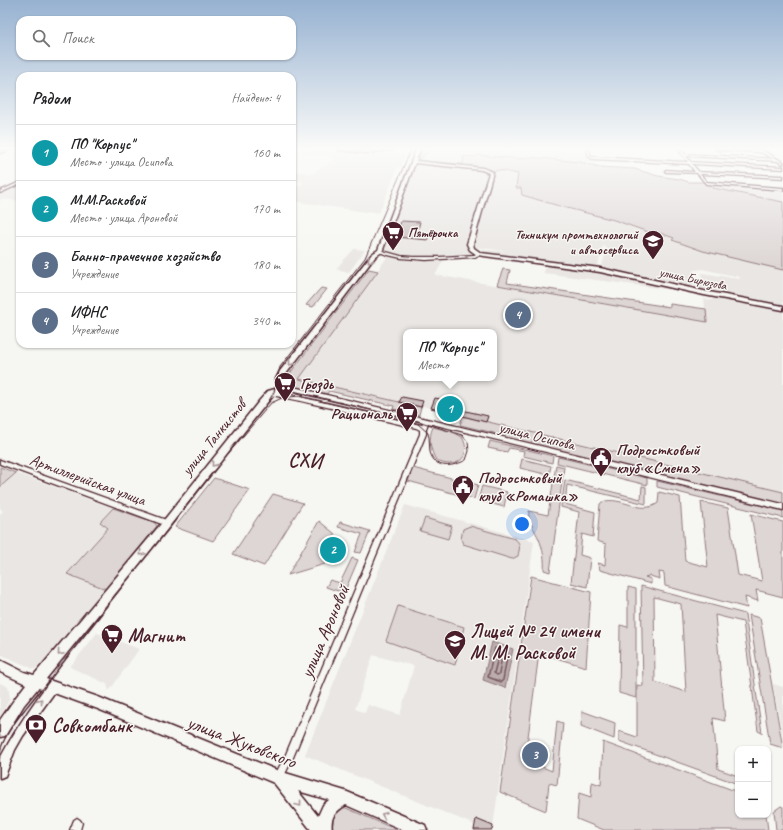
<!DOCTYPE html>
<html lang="ru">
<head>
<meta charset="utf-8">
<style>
  body { margin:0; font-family:Caveat,sans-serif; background:#f6f6f6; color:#202124 }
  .controls { position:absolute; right:12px; bottom:12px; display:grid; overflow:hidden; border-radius:8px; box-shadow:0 1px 3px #0004 }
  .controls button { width:36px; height:36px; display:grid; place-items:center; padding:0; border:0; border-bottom:1px solid #e0e0e0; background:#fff; color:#202124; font:20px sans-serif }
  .you { position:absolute; left:522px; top:524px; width:14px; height:14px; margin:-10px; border:3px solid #fff; border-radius:50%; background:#1a73e8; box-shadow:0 0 0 6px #1a73e833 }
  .badge { display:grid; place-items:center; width:26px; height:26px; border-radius:50%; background:#4a1f2b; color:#fff; font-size:13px; font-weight:700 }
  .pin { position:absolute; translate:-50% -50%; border:2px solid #fff; box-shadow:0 1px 4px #0006 }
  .popup { position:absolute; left:403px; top:329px; width:94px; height:52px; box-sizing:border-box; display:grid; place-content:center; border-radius:8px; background:#fff; filter:drop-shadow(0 1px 3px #0005); font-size:13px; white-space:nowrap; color:#757577 }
  .popup b { font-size:15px; color:#202124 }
  .popup::after { content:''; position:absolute; left:50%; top:100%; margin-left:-8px; border:8px solid transparent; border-top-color:#fff }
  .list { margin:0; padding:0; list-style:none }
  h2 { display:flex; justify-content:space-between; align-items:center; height:52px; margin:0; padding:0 16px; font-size:17px }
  h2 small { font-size:13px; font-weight:400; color:#757577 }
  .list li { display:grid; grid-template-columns:26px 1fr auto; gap:12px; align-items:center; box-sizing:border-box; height:56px; padding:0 16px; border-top:1px solid #e0e0e0 }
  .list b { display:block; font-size:15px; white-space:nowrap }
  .list p { margin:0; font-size:13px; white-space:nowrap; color:#757577 }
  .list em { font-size:13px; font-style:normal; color:#757577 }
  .icon { flex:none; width:22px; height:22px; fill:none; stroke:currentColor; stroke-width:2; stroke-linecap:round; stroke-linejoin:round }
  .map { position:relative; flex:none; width:783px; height:830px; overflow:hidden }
  .search { position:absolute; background:#fff; box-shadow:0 1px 3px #0004; left:16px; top:16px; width:280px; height:44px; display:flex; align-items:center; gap:10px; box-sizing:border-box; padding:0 14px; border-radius:12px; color:#757577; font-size:15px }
  .panel { position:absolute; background:#fff; box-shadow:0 1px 3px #0004; left:16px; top:72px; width:280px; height:276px; border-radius:12px }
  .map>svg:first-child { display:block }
  .built { fill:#e9e6e3; fill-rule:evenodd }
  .green { fill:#ddd6d5; stroke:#947a80; fill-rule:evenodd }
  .water { fill:#bbadae; stroke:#8e747a }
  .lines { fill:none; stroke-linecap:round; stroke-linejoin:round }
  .shore { stroke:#77585f; stroke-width:1.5 }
  .building { fill:#ccc1c0; stroke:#4a1f2b }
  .minor-casing { stroke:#4a1f2b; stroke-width:2.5 }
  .tertiary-casing { stroke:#4a1f2b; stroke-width:3 }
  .secondary-casing { stroke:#4a1f2b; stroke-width:3 }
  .minor { fill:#f6f6f2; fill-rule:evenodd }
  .tertiary { fill:#f6f6f2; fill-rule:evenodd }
  .secondary { fill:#f6f6f2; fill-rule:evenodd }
  .tram-far1 { stroke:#4a1f2b; stroke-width:1 }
  .tram { stroke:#4a1f2b; stroke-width:1.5 }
  .oneway { stroke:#a99598 }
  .labels { text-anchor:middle; stroke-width:3; stroke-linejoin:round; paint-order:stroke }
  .far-poi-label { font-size:13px; font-weight:bold; fill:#4a1f2b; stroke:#f6f6f2; text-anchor:start }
  .far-street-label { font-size:13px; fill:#4a1f2b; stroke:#f6f6f2 }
  .poi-label { font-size:16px; font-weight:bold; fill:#4a1f2b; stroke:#f6f6f2; text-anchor:start }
  .street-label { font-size:16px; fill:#4a1f2b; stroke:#f6f6f2 }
  .near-poi-label { font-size:19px; font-weight:bold; fill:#4a1f2b; stroke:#f6f6f2; text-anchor:start }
  .near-street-label { font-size:19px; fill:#4a1f2b; stroke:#f6f6f2 }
  .district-label { font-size:20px; font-weight:bold; fill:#4a1f2b; stroke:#f6f6f2 }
</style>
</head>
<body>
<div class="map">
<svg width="783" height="830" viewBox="0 0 783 830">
  <rect width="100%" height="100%" fill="#f6f6f2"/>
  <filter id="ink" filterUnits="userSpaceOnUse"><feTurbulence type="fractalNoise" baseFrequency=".025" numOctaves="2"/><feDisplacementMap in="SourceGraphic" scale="8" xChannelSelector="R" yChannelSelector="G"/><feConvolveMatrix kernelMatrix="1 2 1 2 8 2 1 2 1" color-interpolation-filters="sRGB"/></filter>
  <g filter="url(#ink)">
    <g class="built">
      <polygon points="309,149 335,149 369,152 395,149 394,154 405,155 401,167 398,167 379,213 368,211 366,212 292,201 292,189 294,189 304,182 292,180 292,171 312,174 321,167 324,167 335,158 303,153"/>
      <polygon points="430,149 539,149 586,153 589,154 589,160 592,163 528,157 522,159 509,157 476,157 464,159 463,164 420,160"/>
      <polygon points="419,164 484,170 489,173 467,244 469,251 472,253 471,255 437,258 392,255 384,251 384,248 413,166"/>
      <polygon points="498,170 519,174 522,195 565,208 614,220 654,234 657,232 687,244 783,270 783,306 699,290 702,273 739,279 740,277 702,269 693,270 693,289 605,270 602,266 607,248 603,246 597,268 480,253 476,250 506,251 474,247 473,246 493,172"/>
      <polygon points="715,184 783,190 783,202 712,188"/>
      <polygon points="20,185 20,201 2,199 0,200 0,194"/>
      <polygon points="354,249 365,250 349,272 336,269"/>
      <path d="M 388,256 L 443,261 L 435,275 L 707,322 L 704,299 L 711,300 L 715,298 L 783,310 L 783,492 L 463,416 L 463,415 L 422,406 L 421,407 L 299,379 ZM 406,332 L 494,332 L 494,378 L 406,378 Z"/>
      <polygon points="546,264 607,272 695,293 544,273"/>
      <polygon points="16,473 113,508 100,522 108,528 68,573 106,589 45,662 34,669 0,654 0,514 3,511 0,508 0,487"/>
      <path d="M 405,505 L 534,541 L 493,826 L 476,819 L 475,825 L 305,755 ZM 373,655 L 414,666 L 400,715 L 368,705 L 365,713 L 355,709 Z"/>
      <polygon points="97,633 139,649 109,691 107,684 70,667"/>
      <polygon points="0,683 8,687 10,698 0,717"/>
      <polygon points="773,684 783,687 783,737"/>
    </g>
    <g class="green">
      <polygon points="424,149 430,149 420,160 422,161 463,164 464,156 476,157 477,155 522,159 527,157 580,162 600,167 635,169 658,176 679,179 689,182 703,182 715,184 713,188 783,202 783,270 703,251 672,240 674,238 657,232 654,234 614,220 559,206 522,195 521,188 516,188 518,174 498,170 493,172 486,169 422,162 419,160 421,152"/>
      <polygon points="369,269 378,271 299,379 421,407 419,415 393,409 394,406 329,391 327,394 293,386 287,381 288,376"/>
      <polygon points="503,269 510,270 507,283 670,307 670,304 706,309 707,322 497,285"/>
      <polygon points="321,288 327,289 313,307 306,305"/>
      <polygon points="463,416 783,492 783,505 497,436 494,433 460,425"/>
      <path d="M 433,427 L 453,432 L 462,437 C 474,458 454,471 436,460 C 430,450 428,438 433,427 Z"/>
      <polygon points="490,441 553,456 552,463 523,456 524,451 509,448 507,452 488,448"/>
      <polygon points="558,457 647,478 647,485 557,463"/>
      <polygon points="522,459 551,466 549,475 520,468"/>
      <path d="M 556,465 L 564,467 L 550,572 L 544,570 C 545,560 543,549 539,539 C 535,530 527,520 529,511 L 548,515 Z"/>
      <polygon points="0,467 16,473 0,487"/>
      <polygon points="413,468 478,485 474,499 408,481"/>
      <polygon points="214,478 250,490 213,541 175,527"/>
      <polygon points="565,480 641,499 642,486 646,487 646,504 567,485 565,504 595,512 593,537 582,534 580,555 590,558 587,587 571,583 579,512 561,507"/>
      <polygon points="657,481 783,511 783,518 657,487"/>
      <polygon points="482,486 507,492 504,507 478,500"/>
      <path d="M 659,492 L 680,497 L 685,561 L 708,567 L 701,502 L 728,508 L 738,575 L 762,581 L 751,514 L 783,522 L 783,597 L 756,590 L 758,601 L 745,597 L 747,608 L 665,586 L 664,573 L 659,572 L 660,579 L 650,576 L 651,575 L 645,577 L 651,579 L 651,584 L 600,570 L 598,563 L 605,565 L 606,544 L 597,541 L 600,504 L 602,502 C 621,495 641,516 658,503 Z"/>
      <polygon points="273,494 303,503 264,566 233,554"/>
      <polygon points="113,508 154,522 157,526 106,589 67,574 108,528 100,522"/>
      <polygon points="425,518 452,526 448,539 420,531"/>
      <polygon points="319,521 335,534 326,552 329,557 328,561 325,564 288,575"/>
      <polygon points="340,522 370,531 361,553 355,552 362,534 338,527"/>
      <path d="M 470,526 L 515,539 C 522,544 519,549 518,556 L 512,559 L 463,544 L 461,539 L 463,529 Z"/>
      <polygon points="352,558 358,560 344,593 326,587 330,580 340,583"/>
      <polygon points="531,576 591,592 586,667 539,653 525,760 552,771 557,721 563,723 557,785 549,783 546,811 500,792"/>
      <path d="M 641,586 L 745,614 L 762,733 L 758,731 L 743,622 L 715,615 L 725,721 L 713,718 L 718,769 L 738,776 L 738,784 L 619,741 L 619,731 L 637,737 L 637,685 L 643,686 ZM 654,597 L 681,604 L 686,692 L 655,682 Z"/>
      <polygon points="628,587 636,589 636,698 619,693 620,625 628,627"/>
      <polygon points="398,606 464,627 455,665 386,641"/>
      <polygon points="749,615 760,618 783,748 770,744"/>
      <polygon points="582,711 615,723 614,739 581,726"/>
      <polygon points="603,742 738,792 738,815 766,815 768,830 604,830 577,819 579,793 591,797 592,782 601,785"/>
      <polygon points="781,806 783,807 783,830 776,830 774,811"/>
      <polygon points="340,807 346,808 397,830 329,830 329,815"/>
    </g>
    <polygon class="water" points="492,642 513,649 505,688 483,680"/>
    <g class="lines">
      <g class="shore">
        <polygon points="495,648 508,652 503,680 501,682 488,677"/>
        <polygon points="499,654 502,656 499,674 497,675 494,673"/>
      </g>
    </g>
    <g class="building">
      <polygon points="401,221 420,222 417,233 429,235 428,240 396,237"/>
      <polygon points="402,397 423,401 421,407 399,402"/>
      <polygon points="435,398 459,403 457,409 488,416 486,422 431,408"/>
      <polygon points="476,819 493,826 492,830 474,830"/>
    </g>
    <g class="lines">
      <g class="minor-casing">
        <g id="minor">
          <polygon points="587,149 589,149 591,157 593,157 688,162 678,149 680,149 685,154 778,159 779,161 686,156 691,162 783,167 783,169 692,164 699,172 783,176 783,178 700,174 707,182 783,188 783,190 706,184 697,173 666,172 665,171 666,170 695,172 689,164 592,159 589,157"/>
          <polygon points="20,182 20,184 0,193 0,191"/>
          <polygon points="379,250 401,256 413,257 440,257 474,255 479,253 481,254 475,257 426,260 401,258 388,255 379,252"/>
          <polygon points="281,384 783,504 783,510 428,423 426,429 426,434 292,760 282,780 279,782 276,780 274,777 286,754 420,434 420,430 416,428 301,401 271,395 268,393 271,391 301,397 422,425 423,422 279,387 278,386 279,385"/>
          <polygon points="0,460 169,521 170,523 169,525 167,526 0,464"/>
          <polygon points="77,818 80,820 82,823 80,830 70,830 74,820"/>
        </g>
      </g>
      <g class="tertiary-casing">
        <g id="tertiary">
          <polygon points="8,149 12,149 0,153 0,151"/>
          <polygon points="338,149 367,151 387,149 394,149 367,153 339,150"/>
          <polygon points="716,149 762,150 783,162 783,164 761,152 717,150"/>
        </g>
      </g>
      <g class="secondary-casing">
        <path id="secondary" d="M 416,149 L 420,149 L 416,161 L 483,168 L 493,172 L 473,244 L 474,248 L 481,253 L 600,268 L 704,291 L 783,306 L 783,310 L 704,295 L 600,272 L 477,255 L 470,250 L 467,244 L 489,173 L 482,170 L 415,163 L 382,252 L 376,256 L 371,262 L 286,374 C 283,381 285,385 281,393 L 274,395 L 266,404 L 166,531 L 46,679 L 98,697 L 279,771 L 345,791 L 425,825 L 427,830 L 403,830 L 346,805 C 335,812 330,817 332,830 L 311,830 L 274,783 L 98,709 L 54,693 L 23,736 L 15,750 L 5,776 L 0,778 C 0,771 0,763 0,756 C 2,735 29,706 42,689 L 38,688 L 24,705 L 5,736 L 0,737 L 0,720 L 16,697 L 26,684 L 0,672 L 0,660 L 24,672 L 34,675 L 160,525 L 260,400 L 268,391 L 275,389 L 277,386 L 276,379 L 280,371 L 367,260 L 372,254 L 378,250 ZM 298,791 L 329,800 L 323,805 L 318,816 Z"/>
      </g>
      <use href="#minor" class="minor"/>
      <use href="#tertiary" class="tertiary"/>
      <use href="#secondary" class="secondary"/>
      <g class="tram-far1">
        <polyline points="267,404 274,392 280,367 365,258 411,149"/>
        <path d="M 101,614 L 211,474 L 271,403 L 282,398 L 298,396 L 418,424 L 428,433 C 430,439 429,445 430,452 C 435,470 453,467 466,460 L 469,451 L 468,442 L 462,435 L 418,421 L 297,393 L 285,385 L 278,373"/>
      </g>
      <path class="tram" d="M 0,757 C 27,705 66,659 102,613"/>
    </g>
    <defs><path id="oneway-chevron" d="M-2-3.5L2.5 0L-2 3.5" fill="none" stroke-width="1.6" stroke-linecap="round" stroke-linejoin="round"/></defs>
    <g class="oneway">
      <use href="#oneway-chevron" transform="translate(370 260) rotate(129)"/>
      <use href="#oneway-chevron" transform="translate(291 363) rotate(127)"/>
      <use href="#oneway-chevron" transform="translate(214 464) rotate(129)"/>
      <use href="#oneway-chevron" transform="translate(142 553) rotate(130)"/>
      <use href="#oneway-chevron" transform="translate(60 653) rotate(130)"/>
      <use href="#oneway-chevron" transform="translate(40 701) rotate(-53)"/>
      <use href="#oneway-chevron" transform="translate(299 804) rotate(52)"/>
      <use href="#oneway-chevron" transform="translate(384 815) rotate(-157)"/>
    </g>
  </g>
  <linearGradient id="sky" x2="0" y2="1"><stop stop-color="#96b1d1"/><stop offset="0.56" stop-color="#fbfbf9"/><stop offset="1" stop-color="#fbfbf9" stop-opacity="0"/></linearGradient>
  <rect width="783" height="265" fill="url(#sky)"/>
  <defs>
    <g id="supermarket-pin" transform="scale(1.15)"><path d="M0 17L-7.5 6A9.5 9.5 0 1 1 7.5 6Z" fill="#4a1f2b" stroke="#f6f6f2"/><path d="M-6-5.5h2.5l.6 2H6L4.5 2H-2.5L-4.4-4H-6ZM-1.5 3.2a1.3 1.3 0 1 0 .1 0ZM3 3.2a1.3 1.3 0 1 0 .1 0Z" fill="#fff"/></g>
    <g id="university-pin" transform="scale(1.15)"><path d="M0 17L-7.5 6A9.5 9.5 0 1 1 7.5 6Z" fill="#4a1f2b" stroke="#f6f6f2"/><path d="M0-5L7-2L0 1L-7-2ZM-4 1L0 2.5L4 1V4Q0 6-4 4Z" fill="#fff"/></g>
    <g id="civic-pin" transform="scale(1.15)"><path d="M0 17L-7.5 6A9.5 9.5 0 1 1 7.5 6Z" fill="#4a1f2b" stroke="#f6f6f2"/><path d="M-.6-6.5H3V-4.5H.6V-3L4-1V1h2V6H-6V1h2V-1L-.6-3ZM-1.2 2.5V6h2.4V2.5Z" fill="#fff"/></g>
    <g id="school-pin" transform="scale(1.15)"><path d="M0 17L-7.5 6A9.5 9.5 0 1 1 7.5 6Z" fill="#4a1f2b" stroke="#f6f6f2"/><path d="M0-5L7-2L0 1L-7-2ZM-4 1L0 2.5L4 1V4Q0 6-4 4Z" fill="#fff"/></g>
    <g id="bank-pin" transform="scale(1.15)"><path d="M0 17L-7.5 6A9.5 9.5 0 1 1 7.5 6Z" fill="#4a1f2b" stroke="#f6f6f2"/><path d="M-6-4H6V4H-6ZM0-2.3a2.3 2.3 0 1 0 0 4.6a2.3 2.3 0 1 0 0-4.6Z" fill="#fff"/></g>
  </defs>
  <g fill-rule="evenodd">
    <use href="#supermarket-pin" x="393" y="232"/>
    <use href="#university-pin" x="653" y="241"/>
    <use href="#supermarket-pin" x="285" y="383"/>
    <use href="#supermarket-pin" x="407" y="413"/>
    <use href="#civic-pin" x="601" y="458"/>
    <use href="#civic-pin" x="463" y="486"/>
    <use href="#supermarket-pin" x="112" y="635"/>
    <use href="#school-pin" x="455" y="641"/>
    <use href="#bank-pin" x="36" y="725"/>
  </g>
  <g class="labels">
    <g class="far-poi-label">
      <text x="408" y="237">Пятёрочка</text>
      <text x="638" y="239" text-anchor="end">Техникум промтехнологий<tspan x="638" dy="15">и автосервиса</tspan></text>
    </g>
    <g class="far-street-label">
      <text transform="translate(693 278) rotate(12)" y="5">улица Бирюзова</text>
    </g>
    <g class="poi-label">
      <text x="300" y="389">Гроздь</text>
      <text x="392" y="419" text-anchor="end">Рациональ</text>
      <text x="616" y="455">Подростковый<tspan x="616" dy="18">клуб «Смена»</tspan></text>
      <text x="478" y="483">Подростковый<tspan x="478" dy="18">клуб «Ромашка»</tspan></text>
    </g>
    <g class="street-label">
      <text transform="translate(537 435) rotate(14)" y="6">улица Осипова</text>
      <text transform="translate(213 437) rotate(-51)" y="6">улица Танкистов</text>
      <text transform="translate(88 479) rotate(20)" y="6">Артиллерийская улица</text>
    </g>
    <g class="near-poi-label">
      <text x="470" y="637">Лицей № 24 имени<tspan x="470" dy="22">М. М. Расковой</tspan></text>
      <text x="128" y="642">Магнит</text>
      <text x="52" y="732">Совкомбанк</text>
    </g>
    <g class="near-street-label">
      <text transform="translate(324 631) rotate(-67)" y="7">улица Ароновой</text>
      <text transform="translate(242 741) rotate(21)" y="7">улица Жуковского</text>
    </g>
    <g class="district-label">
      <text x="305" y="467">СХИ</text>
    </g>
  </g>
</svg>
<div class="controls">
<button>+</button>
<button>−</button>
</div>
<div class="you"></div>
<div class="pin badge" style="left:450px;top:409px;background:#0f9aa8">1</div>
<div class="popup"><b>ПО &quot;Корпус&quot;</b>Место</div>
<div class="pin badge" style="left:333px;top:550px;background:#0f9aa8">2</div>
<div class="pin badge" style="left:535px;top:755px;background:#5c6f8a">3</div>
<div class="pin badge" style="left:518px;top:315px;background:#5c6f8a">4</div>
<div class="search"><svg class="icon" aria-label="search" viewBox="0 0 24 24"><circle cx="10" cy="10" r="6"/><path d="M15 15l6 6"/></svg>Поиск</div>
<section class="panel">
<h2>Рядом<small>Найдено: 4</small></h2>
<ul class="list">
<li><span class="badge" style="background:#0f9aa8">1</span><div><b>ПО &quot;Корпус&quot;</b><p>Место · улица Осипова</p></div><em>160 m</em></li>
<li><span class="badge" style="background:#0f9aa8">2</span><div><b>М.М.Расковой</b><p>Место · улица Ароновой</p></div><em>170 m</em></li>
<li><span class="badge" style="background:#5c6f8a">3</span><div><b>Банно-прачечное хозяйство</b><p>Учреждение</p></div><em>180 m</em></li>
<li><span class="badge" style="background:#5c6f8a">4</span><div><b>ИФНС</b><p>Учреждение</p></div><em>340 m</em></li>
</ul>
</section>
</div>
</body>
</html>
